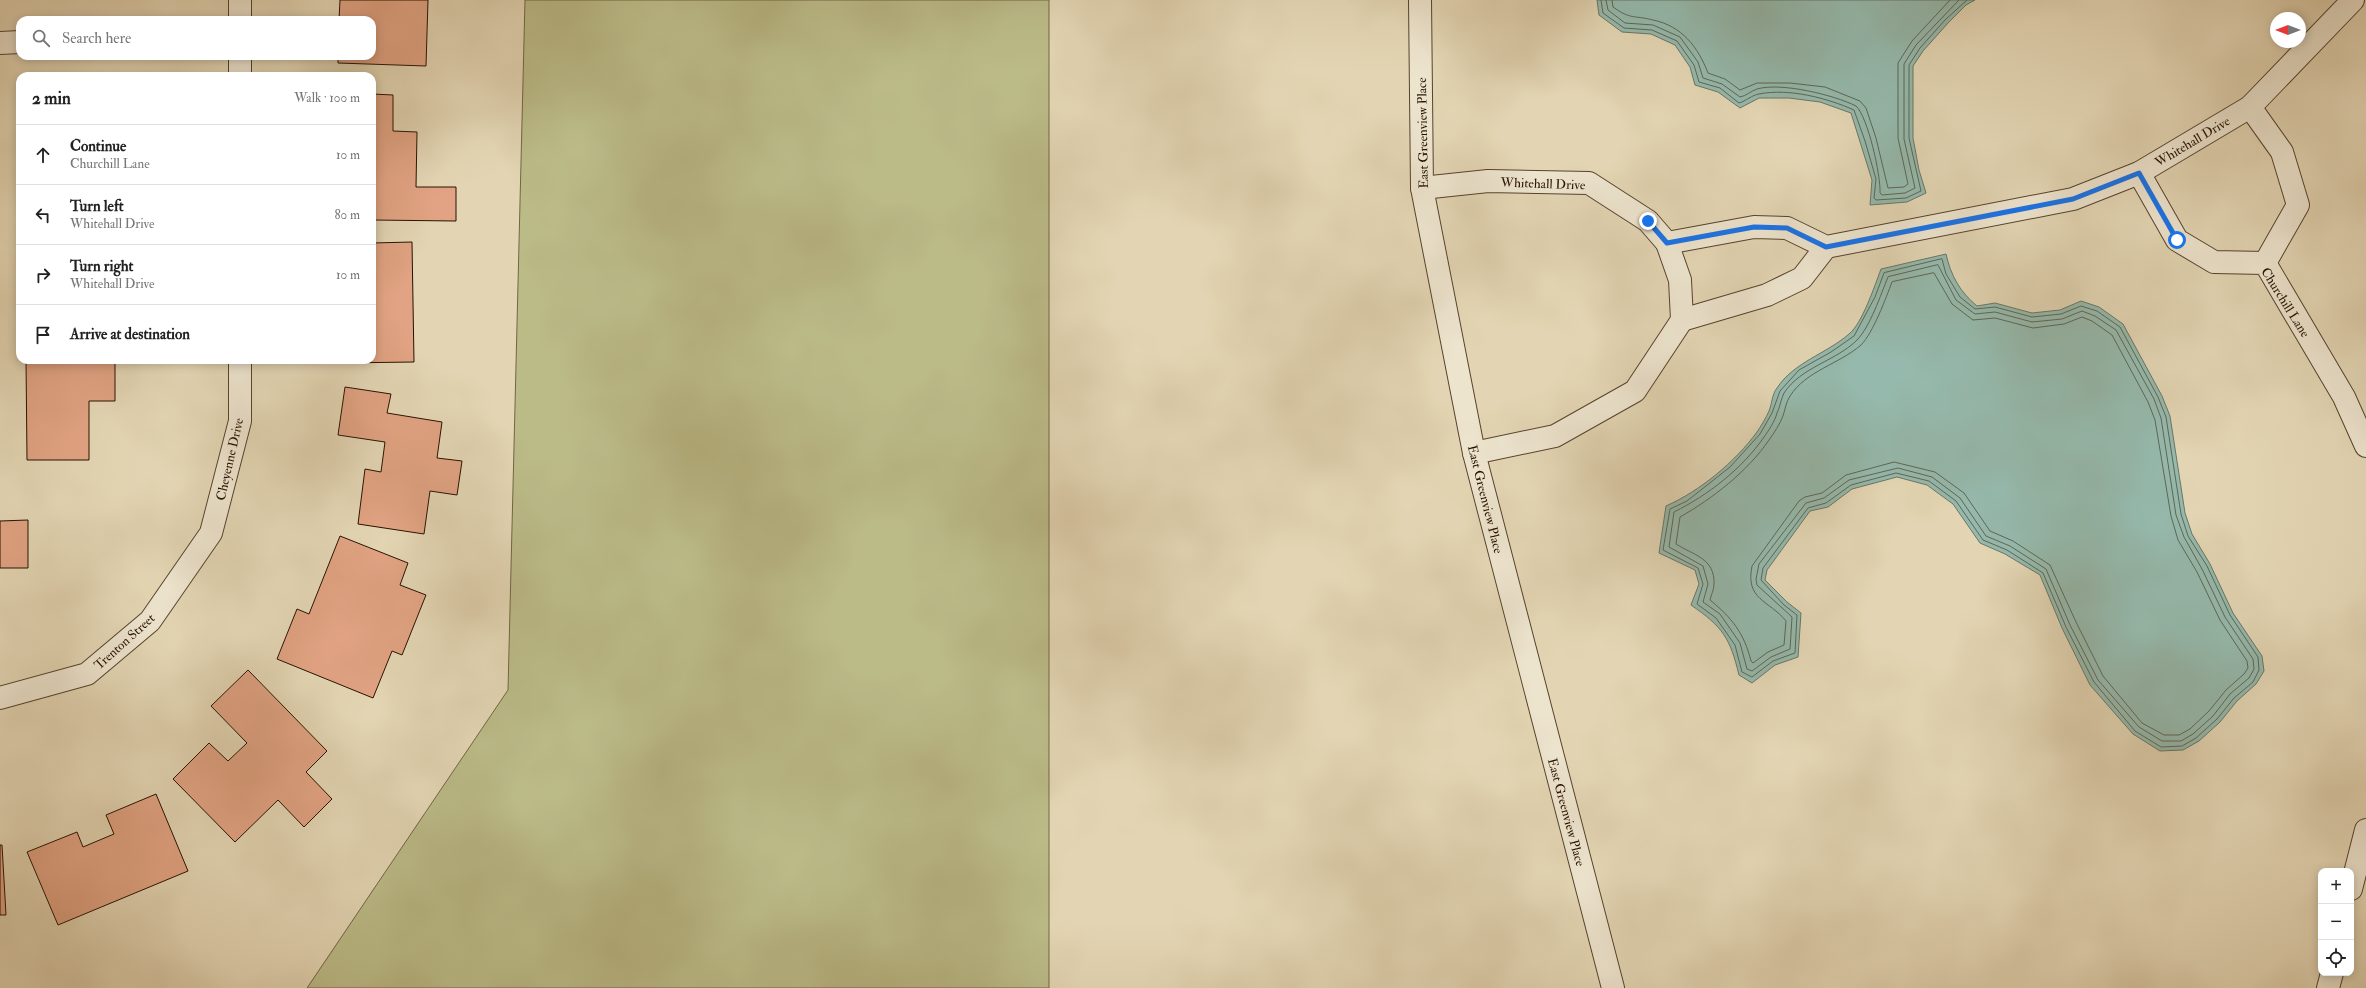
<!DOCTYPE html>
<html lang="en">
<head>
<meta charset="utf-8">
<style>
  body { margin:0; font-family:"IM FELL Double Pica",serif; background:#f2f2f2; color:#222 }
  .controls { position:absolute; right:12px; bottom:12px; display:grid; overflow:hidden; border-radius:8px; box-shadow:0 2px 10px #0003 }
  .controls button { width:36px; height:36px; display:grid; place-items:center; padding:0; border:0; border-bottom:1px solid #e0e0e0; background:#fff; color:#222; font:20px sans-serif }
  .compass { position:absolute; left:2270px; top:12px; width:36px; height:36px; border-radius:50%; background:#fff; box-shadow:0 2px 10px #0003; rotate:270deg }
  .stop { position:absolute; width:12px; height:12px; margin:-9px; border:3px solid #1a73e8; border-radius:50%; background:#fff }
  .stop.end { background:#1a73e8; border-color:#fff; box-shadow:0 1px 4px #0008 }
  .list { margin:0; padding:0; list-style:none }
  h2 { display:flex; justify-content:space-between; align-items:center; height:52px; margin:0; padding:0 16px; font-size:17px }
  h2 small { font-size:13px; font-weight:400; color:#767676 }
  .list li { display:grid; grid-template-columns:26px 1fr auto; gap:12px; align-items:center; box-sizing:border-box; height:60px; padding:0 16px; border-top:1px solid #e0e0e0 }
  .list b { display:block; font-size:15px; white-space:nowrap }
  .list p { margin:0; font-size:13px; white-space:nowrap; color:#767676 }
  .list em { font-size:13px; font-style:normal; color:#767676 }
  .icon { flex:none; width:22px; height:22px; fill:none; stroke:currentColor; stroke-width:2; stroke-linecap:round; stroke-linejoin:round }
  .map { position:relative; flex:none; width:2366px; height:988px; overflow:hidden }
  .search { position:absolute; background:#fff; box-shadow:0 2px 10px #0003; left:16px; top:16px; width:360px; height:44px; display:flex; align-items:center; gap:10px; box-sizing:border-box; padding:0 14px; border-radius:12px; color:#767676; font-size:15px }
  .panel { position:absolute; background:#fff; box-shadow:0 2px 10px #0003; left:16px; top:72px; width:360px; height:292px; border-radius:12px }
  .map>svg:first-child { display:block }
  .green { fill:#bb8; stroke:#716644 }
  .water { fill:#95b9ac; stroke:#697667 }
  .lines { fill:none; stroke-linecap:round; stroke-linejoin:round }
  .shore { stroke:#5e6656; stroke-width:1 }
  .building { fill:#e1a383; stroke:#271200 }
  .street-casing { stroke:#56432d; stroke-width:24 }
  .street { stroke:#ede4ce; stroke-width:22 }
  .route { stroke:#1a73e8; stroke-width:5 }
  .labels { text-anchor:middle; stroke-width:3; stroke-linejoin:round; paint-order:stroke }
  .street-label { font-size:13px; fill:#271200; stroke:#ede4ce }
</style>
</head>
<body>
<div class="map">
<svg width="2366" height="988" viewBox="0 0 2366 988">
  <rect width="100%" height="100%" fill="#e3d5b3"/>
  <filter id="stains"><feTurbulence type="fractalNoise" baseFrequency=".005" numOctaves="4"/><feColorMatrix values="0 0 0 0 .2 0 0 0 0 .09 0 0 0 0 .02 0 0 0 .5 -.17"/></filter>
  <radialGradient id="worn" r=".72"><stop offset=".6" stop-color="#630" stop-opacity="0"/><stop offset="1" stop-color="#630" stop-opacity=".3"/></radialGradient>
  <polygon class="green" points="525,0 1049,0 1049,988 307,988 508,690"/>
  <g class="water">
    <polygon points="1597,0 1975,0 1966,5 1948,23 1923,51 1913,66 1913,138 1919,170 1926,193 1907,202 1870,205 1872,180 1851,113 1820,102 1789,98 1759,98 1740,108 1718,92 1695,85 1690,67 1675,45 1651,34 1622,32 1599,15"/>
    <path d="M 1946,254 C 1951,276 1960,292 1977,306 L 1995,303 L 2032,313 L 2060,310 L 2081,301 L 2099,307 L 2123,324 L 2162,396 L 2170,416 L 2185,513 L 2192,534 L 2210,564 L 2233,613 L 2262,656 L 2264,671 L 2256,684 L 2237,701 L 2220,722 L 2199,741 L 2183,750 L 2160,751 L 2133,734 L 2090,685 L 2062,628 L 2040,575 L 2005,554 L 1980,543 L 1953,504 L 1927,485 L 1897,477 L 1852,489 L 1828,507 L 1810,511 L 1767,570 L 1765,580 L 1787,602 L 1801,613 L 1798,657 L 1775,665 L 1752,683 L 1739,675 C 1730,638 1723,627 1691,605 L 1699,584 L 1695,570 L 1659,553 L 1666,506 C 1700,491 1735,462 1757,432 C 1761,426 1766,418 1769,411 C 1772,404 1772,394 1777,388 C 1794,362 1826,354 1849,334 C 1862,324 1875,285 1881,269 Z"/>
  </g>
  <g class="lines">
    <g class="shore">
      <path d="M 1601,0 L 1603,13 L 1624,28 L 1652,30 L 1677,41 L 1694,65 L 1699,82 L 1720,88 L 1739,103 C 1746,101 1752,95 1759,94 C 1789,88 1827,98 1854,110 L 1865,141 L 1876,179 L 1874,198 L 1876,200 L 1906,198 L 1921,191 L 1909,138 L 1909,65 L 1920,48 L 1945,20 L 1967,0"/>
      <path d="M 1606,0 L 1608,10 L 1625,23 L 1653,25 L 1680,37 L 1698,62 L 1703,78 L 1722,84 L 1740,97 C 1746,96 1751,91 1757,89 C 1781,82 1834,95 1856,106 C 1868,117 1881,176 1880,193 L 1882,195 L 1905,193 L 1915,188 L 1904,139 L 1904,64 L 1916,45 L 1959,0"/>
      <path d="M 1612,0 L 1613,7 C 1631,20 1634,15 1653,20 C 1682,26 1698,47 1708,73 L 1725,79 L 1740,90 L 1757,83 L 1790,83 L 1825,87 L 1860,101 L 1866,108 L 1876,138 L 1888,188 L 1904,187 L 1908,184 L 1898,138 L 1898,63 L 1912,41 L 1950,0"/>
      <polygon points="1942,259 1946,274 1960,297 1975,309 1995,307 2032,317 2061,314 2081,306 2097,311 2120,327 2158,397 2166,417 2181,514 2188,536 2207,566 2230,615 2258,657 2259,670 2253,682 2234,698 2217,719 2196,738 2182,746 2161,747 2135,731 2094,682 2066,627 2043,573 2007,550 1983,540 1956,501 1929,481 1896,473 1851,485 1826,503 1808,508 1763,568 1761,580 1784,605 1797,615 1795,653 1773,661 1752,677 1742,672 1735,645 1716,618 1697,604 1703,584 1698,568 1663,550 1670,509 1687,501 1730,467 1760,434 1772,413 1780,391 1799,370 1831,352 1854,336 1875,297 1884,273"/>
      <path d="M 1938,265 L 1956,300 L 1975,314 L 1995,312 L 2032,322 L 2062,319 L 2082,311 L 2095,316 L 2116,330 L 2154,399 L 2161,418 L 2176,515 L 2184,537 L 2202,569 L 2225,617 L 2253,659 L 2254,669 L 2249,678 L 2230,694 L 2213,716 L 2193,734 L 2181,741 L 2162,741 L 2139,727 L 2098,680 L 2070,625 L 2046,569 L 2010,546 L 1986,536 L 1960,498 L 1932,477 L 1898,468 L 1849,480 L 1824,498 L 1806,503 L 1759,564 L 1756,579 L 1757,585 L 1792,617 L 1790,649 L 1771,657 L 1752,671 L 1747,669 L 1740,643 L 1720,614 L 1703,602 L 1708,584 L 1703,566 L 1669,547 L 1674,512 C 1708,495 1742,469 1764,437 C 1769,430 1775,421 1777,413 C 1780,407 1781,399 1784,393 C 1801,367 1836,361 1857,340 C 1870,327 1881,294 1888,277 Z"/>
      <path d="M 1934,273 L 1952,304 L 1973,320 L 1995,318 L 2033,328 L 2064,324 L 2082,317 L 2092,321 L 2112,335 L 2148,402 L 2155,420 L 2171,516 L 2178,540 L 2197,572 L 2220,620 L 2247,661 L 2248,668 L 2244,674 L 2226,690 L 2209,711 L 2190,729 L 2179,735 L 2164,735 L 2142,723 L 2103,676 L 2076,622 L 2050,565 L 2013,541 L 1990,531 L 1964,493 L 1935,472 L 1894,462 L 1846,475 L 1822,493 L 1805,497 L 1799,501 L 1752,566 C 1745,600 1769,600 1786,621 L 1784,645 L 1768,652 L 1753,663 L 1751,661 C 1744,633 1732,618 1710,600 C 1711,595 1714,590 1714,584 C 1715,558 1693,555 1676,544 L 1680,517 C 1712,499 1748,471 1769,440 C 1774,433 1780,424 1783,416 C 1785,410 1786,402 1790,396 C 1806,371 1839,364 1861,345 C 1873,333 1886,298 1892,282 Z"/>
    </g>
  </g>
  <g class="building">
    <polygon points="340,0 428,0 426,66 338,63 338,56 372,56 372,20 339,20"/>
    <polygon points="372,94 393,95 393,131 417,132 416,187 456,187 456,221 372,220"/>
    <polygon points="412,242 414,362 338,363 338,360 372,360 372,243"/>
    <polygon points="26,360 115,360 115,401 89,401 89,460 27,460"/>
    <polygon points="345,387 391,394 387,413 442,422 437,458 462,461 457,495 430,491 424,534 358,524 365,469 381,472 385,442 338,435"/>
    <polygon points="28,520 28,568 0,568 0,521"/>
    <polygon points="340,536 408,563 400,585 426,595 402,655 392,651 373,698 277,659 297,609 309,614"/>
    <polygon points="248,670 327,751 306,772 332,799 304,827 278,800 235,842 173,779 209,743 228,761 247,743 211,706"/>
    <polygon points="156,794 188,871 58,925 27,852 77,832 83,847 114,834 106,815"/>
    <polygon points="0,845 2,845 6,915 0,915"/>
  </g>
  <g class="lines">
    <g class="street-casing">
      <g id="street">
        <polyline points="1420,0 1422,188 1474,453 1613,988"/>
        <polyline points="240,20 240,0"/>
        <polyline points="0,43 20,42"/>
        <polyline points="240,56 240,76"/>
        <polyline points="2250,107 2282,152 2298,205 2265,263"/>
        <polyline points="2139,173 2177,240 2214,262 2265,263 2344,397 2366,446"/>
        <polyline points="1422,188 1488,181 1589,183 1648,221 1667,243 1680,280 1682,320 1635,391 1555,436 1474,453"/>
        <polyline points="1667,243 1754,227 1787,228 1826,247 2073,199 2139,173 2250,107 2353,0"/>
        <polyline points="1682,320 1767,295 1802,278 1826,247"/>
        <polyline points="0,698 87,674 150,621 211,533 240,421 240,360"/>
        <polyline points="2351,889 2366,830"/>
        <polyline points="2328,988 2332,973"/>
      </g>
    </g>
    <use href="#street" class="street"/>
  </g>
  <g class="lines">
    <polyline class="route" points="1648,221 1667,243 1754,227 1787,228 1826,247 2073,199 2139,173 2177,240"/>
  </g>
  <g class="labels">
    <g class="street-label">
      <text transform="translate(1422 133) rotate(-91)" y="5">East Greenview Place</text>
      <text transform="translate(2192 141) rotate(-31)" y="5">Whitehall Drive</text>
      <text transform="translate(1543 183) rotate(2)" y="5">Whitehall Drive</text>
      <text transform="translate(2286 302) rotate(58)" y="5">Churchill Lane</text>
      <text transform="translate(229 459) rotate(-77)" y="5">Cheyenne Drive</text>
      <text transform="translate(1486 499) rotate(76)" y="5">East Greenview Place</text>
      <text transform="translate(124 641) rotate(-42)" y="5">Trenton Street</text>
      <text transform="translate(1567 812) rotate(75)" y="5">East Greenview Place</text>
    </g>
  </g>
  <rect width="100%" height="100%" filter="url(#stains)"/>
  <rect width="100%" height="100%" fill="url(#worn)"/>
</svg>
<div class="controls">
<button>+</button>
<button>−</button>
<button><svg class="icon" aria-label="locate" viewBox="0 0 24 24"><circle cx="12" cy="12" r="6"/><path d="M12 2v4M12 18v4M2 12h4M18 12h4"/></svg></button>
</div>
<svg class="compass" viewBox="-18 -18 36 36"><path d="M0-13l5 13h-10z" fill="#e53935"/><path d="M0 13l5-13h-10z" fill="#767676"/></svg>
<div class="stop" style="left:2177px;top:240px"></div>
<div class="stop end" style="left:1648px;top:221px"></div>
<div class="search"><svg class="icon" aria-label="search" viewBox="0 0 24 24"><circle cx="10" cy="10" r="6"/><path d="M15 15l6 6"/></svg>Search here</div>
<section class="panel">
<h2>2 min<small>Walk · 100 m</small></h2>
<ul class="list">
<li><svg class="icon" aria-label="ahead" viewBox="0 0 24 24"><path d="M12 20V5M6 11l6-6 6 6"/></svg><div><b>Continue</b><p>Churchill Lane</p></div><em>10 m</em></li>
<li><svg class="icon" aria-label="left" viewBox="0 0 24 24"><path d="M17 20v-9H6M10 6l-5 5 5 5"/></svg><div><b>Turn left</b><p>Whitehall Drive</p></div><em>80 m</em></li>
<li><svg class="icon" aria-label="right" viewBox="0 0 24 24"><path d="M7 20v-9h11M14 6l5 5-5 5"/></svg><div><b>Turn right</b><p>Whitehall Drive</p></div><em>10 m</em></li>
<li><svg class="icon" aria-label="arrive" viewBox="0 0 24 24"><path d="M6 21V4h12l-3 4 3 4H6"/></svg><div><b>Arrive at destination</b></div></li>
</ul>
</section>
</div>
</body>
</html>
